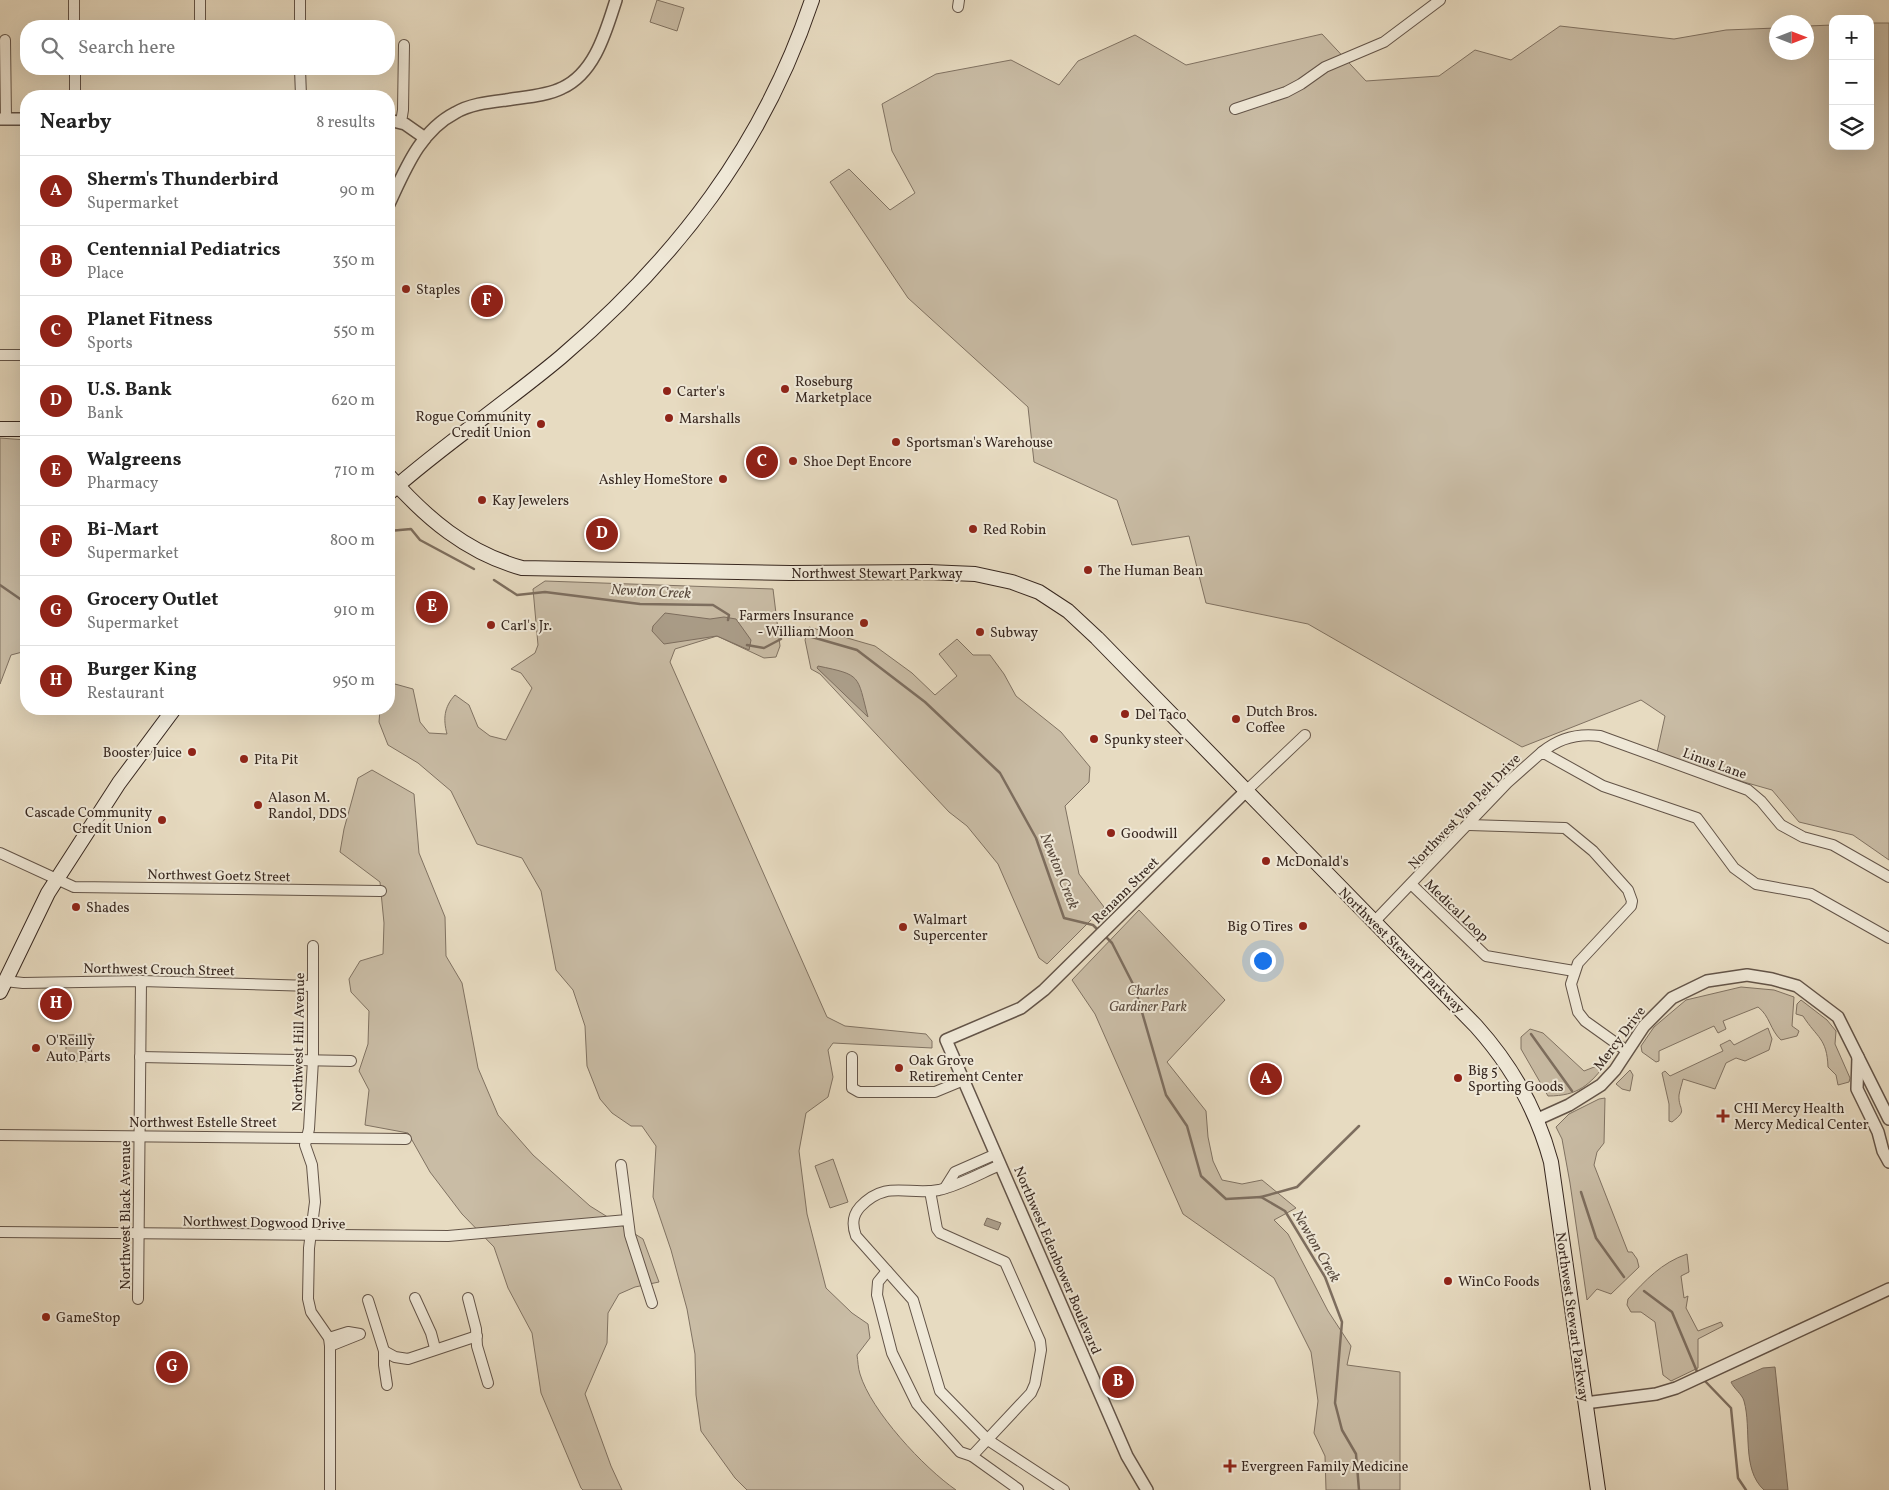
<!DOCTYPE html>
<html lang="en">
<head>
<meta charset="utf-8">
<style>
  body { margin:0; font-family:Vollkorn,serif; background:#f2f2f2; color:#222 }
  .controls { position:absolute; right:15px; top:15px; display:grid; overflow:hidden; border-radius:10px; box-shadow:0 5px 20px #0002 }
  .controls button { width:45px; height:45px; display:grid; place-items:center; padding:0; border:0; border-bottom:1px solid #e0e0e0; background:#fff; color:#222; font:25px sans-serif }
  .compass { position:absolute; left:1769px; top:15px; width:45px; height:45px; border-radius:50%; background:#fff; box-shadow:0 5px 20px #0002; rotate:90deg }
  .you { position:absolute; left:1262px; top:960px; width:18px; height:18px; margin:-12px; border:4px solid #fff; border-radius:50%; background:#1a73e8; box-shadow:0 0 0 8px #1a73e833 }
  .badge { display:grid; place-items:center; width:32px; height:32px; border-radius:50%; background:#8f2418; color:#fff; font-size:16px; font-weight:700 }
  .pin { position:absolute; translate:-50% -50%; border:2px solid #fff; box-shadow:0 1px 5px #0006 }
  .list { margin:0; padding:0; list-style:none }
  h2 { display:flex; justify-content:space-between; align-items:center; height:65px; margin:0; padding:0 20px; font-size:21px }
  h2 small { font-size:16px; font-weight:400; color:#767676 }
  .list li { display:grid; grid-template-columns:32px 1fr auto; gap:15px; align-items:center; box-sizing:border-box; height:70px; padding:0 20px; border-top:1px solid #e0e0e0 }
  .list b { display:block; font-size:19px; white-space:nowrap }
  .list p { margin:0; font-size:16px; white-space:nowrap; color:#767676 }
  .list em { font-size:16px; font-style:normal; color:#767676 }
  .icon { flex:none; width:28px; height:28px; fill:none; stroke:currentColor; stroke-width:2; stroke-linecap:round; stroke-linejoin:round }
  .map { position:relative; flex:none; width:1889px; height:1490px; overflow:hidden }
  .search { position:absolute; background:#fff; box-shadow:0 5px 20px #0002; left:20px; top:20px; width:375px; height:55px; display:flex; align-items:center; gap:12px; box-sizing:border-box; padding:0 18px; border-radius:20px; color:#767676; font-size:19px }
  .panel { position:absolute; background:#fff; box-shadow:0 5px 20px #0002; left:20px; top:90px; width:375px; height:625px; border-radius:20px }
  .map>svg:first-child { display:block }
  .green { fill:#c9bca5; stroke:#807262 }
  .water { fill:#ab9e8a; stroke:#7d6e5f }
  .lines { fill:none; stroke-linecap:round; stroke-linejoin:round }
  .stream { stroke:#7d6e5f; stroke-width:2.5 }
  .minor-casing { stroke:#635448; stroke-width:12 }
  .tertiary-casing { stroke:#635448; stroke-width:14 }
  .secondary-casing { stroke:#37271f; stroke-width:16 }
  .minor { stroke:#efe8d7; stroke-width:10 }
  .tertiary { stroke:#efe8d7; stroke-width:11 }
  .secondary { stroke:#efe8d7; stroke-width:14 }
  .poi-dot { fill:#8f2418; stroke:#efe8d7; stroke-width:2 }
  .labels { text-anchor:middle; stroke-width:4; stroke-linejoin:round; paint-order:stroke }
  .poi-label { font-size:14px; fill:#37271f; stroke:#efe8d7; text-anchor:start }
  .street-label { font-size:14px; fill:#37271f; stroke:#efe8d7 }
  .park-label { font-size:14px; font-style:italic; fill:#5c4c40; stroke:#efe8d7 }
  .water-label { font-size:15px; font-style:italic; fill:#5a4b3f; stroke:#efe8d7 }
</style>
</head>
<body>
<div class="map">
<svg width="1889" height="1490" viewBox="0 0 1889 1490">
  <rect width="100%" height="100%" fill="#e7dbc1"/>
  <filter id="stains"><feTurbulence type="fractalNoise" baseFrequency=".004" numOctaves="4"/><feColorMatrix values="0 0 0 0 .2 0 0 0 0 .09 0 0 0 0 .02 0 0 0 .5 -.17"/></filter>
  <radialGradient id="worn" r=".72"><stop offset=".6" stop-color="#630" stop-opacity="0"/><stop offset="1" stop-color="#630" stop-opacity=".3"/></radialGradient>
  <g class="green">
    <polygon points="657,0 684,8 677,31 650,22"/>
    <polygon points="1870,23 1889,23 1889,860 1853,835 1799,822 1772,790 1656,757 1665,716 1641,700 1522,747 1308,624 1206,603 1189,536 1132,545 1117,500 1034,462 1028,407 908,298 830,182 849,169 890,210 915,193 892,151 882,104 936,74 1011,60 1059,85 1078,61 1135,35 1186,65 1322,34 1366,81 1439,76 1475,50 1511,60 1560,26 1674,39 1726,30 1776,28 1776,52 1806,52 1807,26 1833,25 1833,146 1870,146"/>
    <polygon points="0,438 26,440 26,651 11,655 0,684"/>
    <path d="M 545,581 L 773,589 L 780,646 L 776,657 L 764,658 L 717,636 L 675,649 L 670,662 L 827,1017 L 845,1026 L 926,1034 L 932,1041 L 932,1048 L 833,1043 L 828,1050 L 833,1077 L 828,1097 L 806,1113 L 799,1151 L 807,1214 L 826,1288 L 852,1313 L 868,1324 L 870,1338 L 857,1355 C 858,1361 858,1368 860,1374 C 871,1411 924,1468 956,1490 L 747,1490 L 735,1478 L 701,1431 L 696,1395 L 695,1354 L 687,1309 L 671,1250 L 653,1197 L 656,1146 L 642,1126 L 631,1126 L 612,1113 L 600,1099 L 587,1066 L 585,1026 L 573,990 L 556,970 L 541,891 L 522,858 L 477,844 L 451,791 L 418,763 L 388,745 L 379,722 L 380,709 L 389,709 L 389,691 L 395,684 L 413,689 L 420,722 L 429,733 L 447,734 C 443,719 444,707 455,695 L 469,705 L 478,727 L 490,736 L 506,740 L 532,688 L 521,673 L 511,669 L 535,653 L 538,645 L 533,589 Z"/>
    <polygon points="809,627 875,646 912,673 935,695 957,676 939,654 957,639 973,655 990,655 1004,674 1016,696 1061,732 1090,767 1089,782 1065,806 1079,874 1104,907 1047,964 1039,958 998,864 967,826 949,812 820,674 811,669 805,640"/>
    <polygon points="372,770 414,794 419,853 445,917 446,956 462,983 478,1068 498,1115 533,1155 590,1206 643,1239 659,1282 635,1287 619,1294 608,1313 607,1343 585,1394 611,1466 622,1490 583,1490 581,1488 541,1393 532,1333 508,1288 494,1247 462,1214 430,1172 408,1133 365,1125 369,1090 359,1071 368,1044 369,1011 351,992 349,979 360,961 383,954 384,923 380,882 340,852 344,829 358,778"/>
    <polygon points="1139,910 1225,1000 1167,1062 1206,1111 1208,1137 1213,1161 1222,1180 1242,1184 1262,1180 1296,1208 1274,1220 1288,1234 1328,1311 1351,1346 1347,1365 1400,1372 1400,1490 1326,1490 1325,1456 1314,1433 1318,1401 1311,1352 1274,1278 1183,1214 1095,1014 1072,980"/>
    <path d="M 1741,987 L 1774,990 L 1794,997 L 1792,1026 L 1799,1031 L 1797,1036 L 1781,1040 C 1770,1030 1770,1016 1758,1007 L 1723,1021 L 1726,1029 L 1718,1033 L 1714,1026 L 1659,1051 L 1659,1061 L 1656,1062 L 1642,1052 L 1641,1046 L 1654,1027 L 1686,1000 Z"/>
    <path d="M 1801,1000 L 1827,1020 L 1836,1031 L 1835,1044 L 1850,1078 L 1849,1082 L 1838,1085 L 1836,1075 L 1828,1067 C 1827,1038 1817,1038 1803,1016 L 1796,1014 L 1797,1004 Z"/>
    <path d="M 1768,1028 L 1772,1039 L 1769,1050 L 1745,1061 L 1736,1058 L 1726,1063 L 1715,1089 L 1683,1079 C 1682,1084 1680,1089 1679,1095 C 1678,1111 1689,1109 1672,1122 L 1669,1121 L 1669,1104 L 1662,1073 L 1665,1071 L 1670,1076 L 1723,1051 L 1720,1045 L 1730,1040 L 1734,1045 Z"/>
    <path d="M 1530,1029 L 1543,1033 L 1584,1071 L 1607,1062 C 1590,1085 1578,1096 1548,1096 L 1521,1049 L 1521,1037 Z"/>
    <polygon points="91,1034 92,1062 70,1061 70,1057 66,1056 66,1035"/>
    <polygon points="1630,1070 1633,1075 1630,1091 1622,1089 1616,1084"/>
    <polygon points="1605,1098 1604,1143 1597,1152 1594,1165 1628,1252 1632,1252 1637,1259 1639,1267 1611,1294 1597,1289 1587,1300 1570,1183 1562,1139 1556,1127 1569,1114 1599,1099"/>
    <polygon points="833,1159 848,1202 830,1208 815,1166"/>
    <path d="M 1687,1254 L 1689,1272 L 1681,1276 L 1684,1298 L 1688,1296 L 1686,1308 L 1698,1331 L 1721,1322 L 1723,1326 L 1698,1339 L 1698,1368 L 1671,1381 L 1663,1375 L 1655,1322 L 1641,1312 L 1631,1312 L 1627,1305 L 1628,1299 C 1646,1280 1661,1263 1687,1254 Z"/>
  </g>
  <g class="water">
    <polygon points="665,613 710,619 724,617 736,619 751,640 749,650 717,636 664,644 652,631 653,626"/>
    <path d="M 818,666 C 862,675 857,675 868,717 L 817,668 Z"/>
    <polygon points="987,1218 1001,1223 998,1230 984,1225"/>
    <path d="M 1775,1367 L 1788,1490 L 1764,1490 C 1741,1469 1752,1429 1744,1401 C 1742,1394 1734,1389 1731,1382 L 1763,1368 Z"/>
  </g>
  <g class="lines">
    <g class="stream">
      <polyline points="389,531 411,529 420,540 474,569"/>
      <polyline points="494,580 517,595 545,592 640,604 713,605 729,615 728,620"/>
      <polyline points="0,585 26,603"/>
      <polyline points="805,635 857,650 925,702 1000,773 1036,838 1064,918 1093,925 1099,931"/>
      <polyline points="747,645 764,648 781,639"/>
      <polyline points="1105,936 1112,943 1135,988 1166,1095 1187,1126 1201,1176 1226,1199 1261,1197 1285,1211 1325,1277 1342,1322 1335,1403 1342,1430 1356,1454 1359,1490"/>
      <polyline points="1531,1034 1572,1091"/>
      <polyline points="1581,1192 1596,1238 1624,1277"/>
      <polyline points="1261,1197 1297,1187 1359,1126"/>
      <polyline points="1644,1291 1672,1312 1698,1374"/>
      <polyline points="1704,1380 1731,1408 1738,1478 1746,1490"/>
    </g>
    <g class="minor-casing">
      <g id="minor">
        <polyline points="74,0 74,26"/>
        <polyline points="200,0 200,26"/>
        <polyline points="300,0 300,26"/>
        <polyline points="958,7 959,0"/>
        <polyline points="5,40 6,119"/>
        <polyline points="75,69 75,96"/>
        <polyline points="300,69 301,96"/>
        <polyline points="1235,109 1286,92 1301,84 1325,67 1384,42 1440,0"/>
        <polyline points="401,122 403,110 404,45"/>
        <polyline points="0,355 26,355"/>
        <path d="M 1542,752 C 1559,738 1578,733 1600,736 L 1748,790 L 1761,801 L 1781,825 L 1803,837 L 1833,845 L 1889,877"/>
        <polyline points="1246,791 1305,735"/>
        <polyline points="1469,825 1565,828 1593,851 1628,890 1632,901 1631,906 1578,963 1571,984 1578,1012 1585,1021 1627,1051"/>
        <polyline points="0,853 74,887 381,891"/>
        <polyline points="1411,884 1486,956 1574,971"/>
        <polyline points="1375,921 1507,783 1542,752 1603,786 1697,818 1734,868 1756,884 1811,894 1889,938"/>
        <polyline points="313,946 313,1060 309,1129 305,1145 312,1165 315,1202 309,1248 308,1299 311,1312 329,1338 330,1346 330,1490"/>
        <polyline points="5,981 23,983 141,981 312,986"/>
        <polyline points="140,1057 351,1061"/>
        <polyline points="852,1057 852,1088 859,1092 935,1092 964,1080"/>
        <polyline points="0,1135 406,1139"/>
        <polyline points="621,1165 630,1235 652,1303"/>
        <path d="M 1000,1165 C 981,1173 960,1185 939,1190 C 908,1196 886,1179 860,1207 C 852,1216 852,1225 856,1236 L 913,1300 L 940,1391 L 988,1440 L 1064,1490"/>
        <polyline points="945,1188 955,1172 996,1154"/>
        <polyline points="930,1191 937,1229 940,1233 1005,1262 1040,1341 1041,1350 1035,1384 1031,1393 972,1456"/>
        <polyline points="0,1232 448,1236 627,1220"/>
        <polyline points="887,1271 878,1282 877,1295 892,1353 917,1404 960,1452 972,1456 1018,1489"/>
        <polyline points="415,1298 431,1333 435,1348"/>
        <polyline points="468,1298 476,1329 477,1346 488,1383"/>
        <polyline points="138,1299 141,981"/>
        <polyline points="368,1300 384,1351 384,1365 387,1385"/>
        <polyline points="329,1338 348,1332 360,1334 330,1346"/>
        <polyline points="384,1351 395,1357 408,1359 477,1336"/>
      </g>
    </g>
    <g class="tertiary-casing">
      <g id="tertiary">
        <polyline points="0,119 26,119"/>
        <polyline points="389,120 405,124 425,138"/>
        <path d="M 389,204 C 405,170 420,131 455,113 C 470,104 490,102 506,100 C 524,97 546,96 562,88 C 595,73 606,31 616,0"/>
        <polyline points="1858,1057 1857,1089 1878,1132 1883,1151 1889,1162"/>
        <polyline points="1538,1119 1569,1105 1601,1085 1615,1070 1644,1026 1672,998 1707,981 1747,975 1772,979 1797,986 1838,1017 1889,1119"/>
        <polyline points="1585,1403 1656,1394 1676,1388 1889,1289"/>
        <polyline points="1147,1490 1127,1456 946,1040 1021,1008 1044,990 1246,791"/>
      </g>
    </g>
    <g class="secondary-casing">
      <g id="secondary">
        <polyline points="0,429 26,429"/>
        <path d="M 389,476 C 426,518 467,553 522,568 L 790,573 L 928,572 L 975,574 L 1012,582 L 1039,592 L 1068,611 L 1097,638 L 1476,1026 C 1512,1066 1537,1110 1551,1162 L 1598,1490"/>
        <path d="M 389,493 C 444,444 505,404 561,357 C 677,258 763,146 812,0"/>
        <polyline points="0,992 48,893 119,783 174,709"/>
      </g>
    </g>
    <use href="#minor" class="minor"/>
    <use href="#tertiary" class="tertiary"/>
    <use href="#secondary" class="secondary"/>
  </g>
  <g class="poi-dot">
    <circle cx="406" cy="289" r="5"/>
    <circle cx="785" cy="389" r="5"/>
    <circle cx="667" cy="391" r="5"/>
    <circle cx="669" cy="418" r="5"/>
    <circle cx="541" cy="424" r="5"/>
    <circle cx="896" cy="442" r="5"/>
    <circle cx="793" cy="461" r="5"/>
    <circle cx="723" cy="479" r="5"/>
    <circle cx="482" cy="500" r="5"/>
    <circle cx="973" cy="529" r="5"/>
    <circle cx="1088" cy="570" r="5"/>
    <circle cx="864" cy="623" r="5"/>
    <circle cx="491" cy="625" r="5"/>
    <circle cx="980" cy="632" r="5"/>
    <circle cx="1125" cy="714" r="5"/>
    <circle cx="1236" cy="719" r="5"/>
    <circle cx="1094" cy="739" r="5"/>
    <circle cx="192" cy="752" r="5"/>
    <circle cx="244" cy="759" r="5"/>
    <circle cx="258" cy="805" r="5"/>
    <circle cx="162" cy="820" r="5"/>
    <circle cx="1111" cy="833" r="5"/>
    <circle cx="1266" cy="861" r="5"/>
    <circle cx="76" cy="907" r="5"/>
    <circle cx="1303" cy="926" r="5"/>
    <circle cx="903" cy="927" r="5"/>
    <circle cx="36" cy="1048" r="5"/>
    <circle cx="899" cy="1068" r="5"/>
    <circle cx="1458" cy="1078" r="5"/>
    <path d="M1720.5 1108.5h5v5h5v5h-5v5h-5v-5h-5v-5h5z"/>
    <circle cx="1448" cy="1281" r="5"/>
    <circle cx="46" cy="1317" r="5"/>
    <path d="M1227.5 1458.5h5v5h5v5h-5v5h-5v-5h-5v-5h5z"/>
  </g>
  <g class="labels">
    <g class="poi-label">
      <text x="416" y="294">Staples</text>
      <text x="795" y="386">Roseburg<tspan x="795" dy="16">Marketplace</tspan></text>
      <text x="677" y="396">Carter's</text>
      <text x="531" y="421" text-anchor="end">Rogue Community<tspan x="531" dy="16">Credit Union</tspan></text>
      <text x="679" y="423">Marshalls</text>
      <text x="906" y="447">Sportsman's Warehouse</text>
      <text x="803" y="466">Shoe Dept Encore</text>
      <text x="713" y="484" text-anchor="end">Ashley HomeStore</text>
      <text x="492" y="505">Kay Jewelers</text>
      <text x="983" y="534">Red Robin</text>
      <text x="1098" y="575">The Human Bean</text>
      <text x="854" y="620" text-anchor="end">Farmers Insurance<tspan x="854" dy="16">- William Moon</tspan></text>
      <text x="501" y="630">Carl's Jr.</text>
      <text x="990" y="637">Subway</text>
      <text x="1246" y="716">Dutch Bros.<tspan x="1246" dy="16">Coffee</tspan></text>
      <text x="1135" y="719">Del Taco</text>
      <text x="1104" y="744">Spunky steer</text>
      <text x="182" y="757" text-anchor="end">Booster Juice</text>
      <text x="254" y="764">Pita Pit</text>
      <text x="268" y="802">Alason M.<tspan x="268" dy="16">Randol, DDS</tspan></text>
      <text x="152" y="817" text-anchor="end">Cascade Community<tspan x="152" dy="16">Credit Union</tspan></text>
      <text x="1121" y="838">Goodwill</text>
      <text x="1276" y="866">McDonald's</text>
      <text x="86" y="912">Shades</text>
      <text x="913" y="924">Walmart<tspan x="913" dy="16">Supercenter</tspan></text>
      <text x="1293" y="931" text-anchor="end">Big O Tires</text>
      <text x="46" y="1045">O'Reilly<tspan x="46" dy="16">Auto Parts</tspan></text>
      <text x="909" y="1065">Oak Grove<tspan x="909" dy="16">Retirement Center</tspan></text>
      <text x="1468" y="1075">Big 5<tspan x="1468" dy="16">Sporting Goods</tspan></text>
      <text x="1734" y="1113">CHI Mercy Health<tspan x="1734" dy="16">Mercy Medical Center</tspan></text>
      <text x="1458" y="1286">WinCo Foods</text>
      <text x="56" y="1322">GameStop</text>
      <text x="1241" y="1471">Evergreen Family Medicine</text>
    </g>
    <g class="street-label">
      <text x="877" y="578">Northwest Stewart Parkway</text>
      <text transform="translate(1715 763) rotate(20)" y="5">Linus Lane</text>
      <text transform="translate(1464 811) rotate(-46)" y="5">Northwest Van Pelt Drive</text>
      <text transform="translate(219 875) rotate(1)" y="5">Northwest Goetz Street</text>
      <text transform="translate(1125 890) rotate(-45)" y="5">Renann Street</text>
      <text transform="translate(1457 910) rotate(44)" y="5">Medical Loop</text>
      <text transform="translate(1402 950) rotate(45)" y="5">Northwest Stewart Parkway</text>
      <text transform="translate(159 969) rotate(1)" y="5">Northwest Crouch Street</text>
      <text transform="translate(1619 1038) rotate(-53)" y="5">Mercy Drive</text>
      <text transform="translate(298 1042) rotate(-89)" y="5">Northwest Hill Avenue</text>
      <text x="203" y="1127">Northwest Estelle Street</text>
      <text transform="translate(125 1215) rotate(-90)" y="5">Northwest Black Avenue</text>
      <text transform="translate(264 1222) rotate(1)" y="5">Northwest Dogwood Drive</text>
      <text transform="translate(1058 1260) rotate(67)" y="5">Northwest Edenbower Boulevard</text>
      <text transform="translate(1573 1317) rotate(82)" y="5">Northwest Stewart Parkway</text>
    </g>
    <g class="park-label">
      <text x="1148" y="995">Charles<tspan x="1148" dy="16">Gardiner Park</tspan></text>
    </g>
    <g class="water-label">
      <text transform="translate(651 591) rotate(3)" y="5">Newton Creek</text>
      <text transform="translate(1060 871) rotate(68)" y="5">Newton Creek</text>
      <text transform="translate(1317 1246) rotate(60)" y="5">Newton Creek</text>
    </g>
  </g>
  <rect width="100%" height="100%" filter="url(#stains)"/>
  <rect width="100%" height="100%" fill="url(#worn)"/>
</svg>
<div class="controls">
<button>+</button>
<button>−</button>
<button><svg class="icon" aria-label="layers" viewBox="0 0 24 24"><path d="M12 4l9 5-9 5-9-5zM3 14l9 5 9-5"/></svg></button>
</div>
<svg class="compass" viewBox="-18 -18 36 36"><path d="M0-13l5 13h-10z" fill="#e53935"/><path d="M0 13l5-13h-10z" fill="#767676"/></svg>
<div class="you"></div>
<div class="pin badge" style="left:1266px;top:1079px">A</div>
<div class="pin badge" style="left:1118px;top:1382px">B</div>
<div class="pin badge" style="left:762px;top:462px">C</div>
<div class="pin badge" style="left:602px;top:534px">D</div>
<div class="pin badge" style="left:432px;top:607px">E</div>
<div class="pin badge" style="left:487px;top:301px">F</div>
<div class="pin badge" style="left:172px;top:1367px">G</div>
<div class="pin badge" style="left:56px;top:1004px">H</div>
<div class="search"><svg class="icon" aria-label="search" viewBox="0 0 24 24"><circle cx="10" cy="10" r="6"/><path d="M15 15l6 6"/></svg>Search here</div>
<section class="panel">
<h2>Nearby<small>8 results</small></h2>
<ul class="list">
<li><span class="badge">A</span><div><b>Sherm's Thunderbird</b><p>Supermarket</p></div><em>90 m</em></li>
<li><span class="badge">B</span><div><b>Centennial Pediatrics</b><p>Place</p></div><em>350 m</em></li>
<li><span class="badge">C</span><div><b>Planet Fitness</b><p>Sports</p></div><em>550 m</em></li>
<li><span class="badge">D</span><div><b>U.S. Bank</b><p>Bank</p></div><em>620 m</em></li>
<li><span class="badge">E</span><div><b>Walgreens</b><p>Pharmacy</p></div><em>710 m</em></li>
<li><span class="badge">F</span><div><b>Bi-Mart</b><p>Supermarket</p></div><em>800 m</em></li>
<li><span class="badge">G</span><div><b>Grocery Outlet</b><p>Supermarket</p></div><em>910 m</em></li>
<li><span class="badge">H</span><div><b>Burger King</b><p>Restaurant</p></div><em>950 m</em></li>
</ul>
</section>
</div>
</body>
</html>
